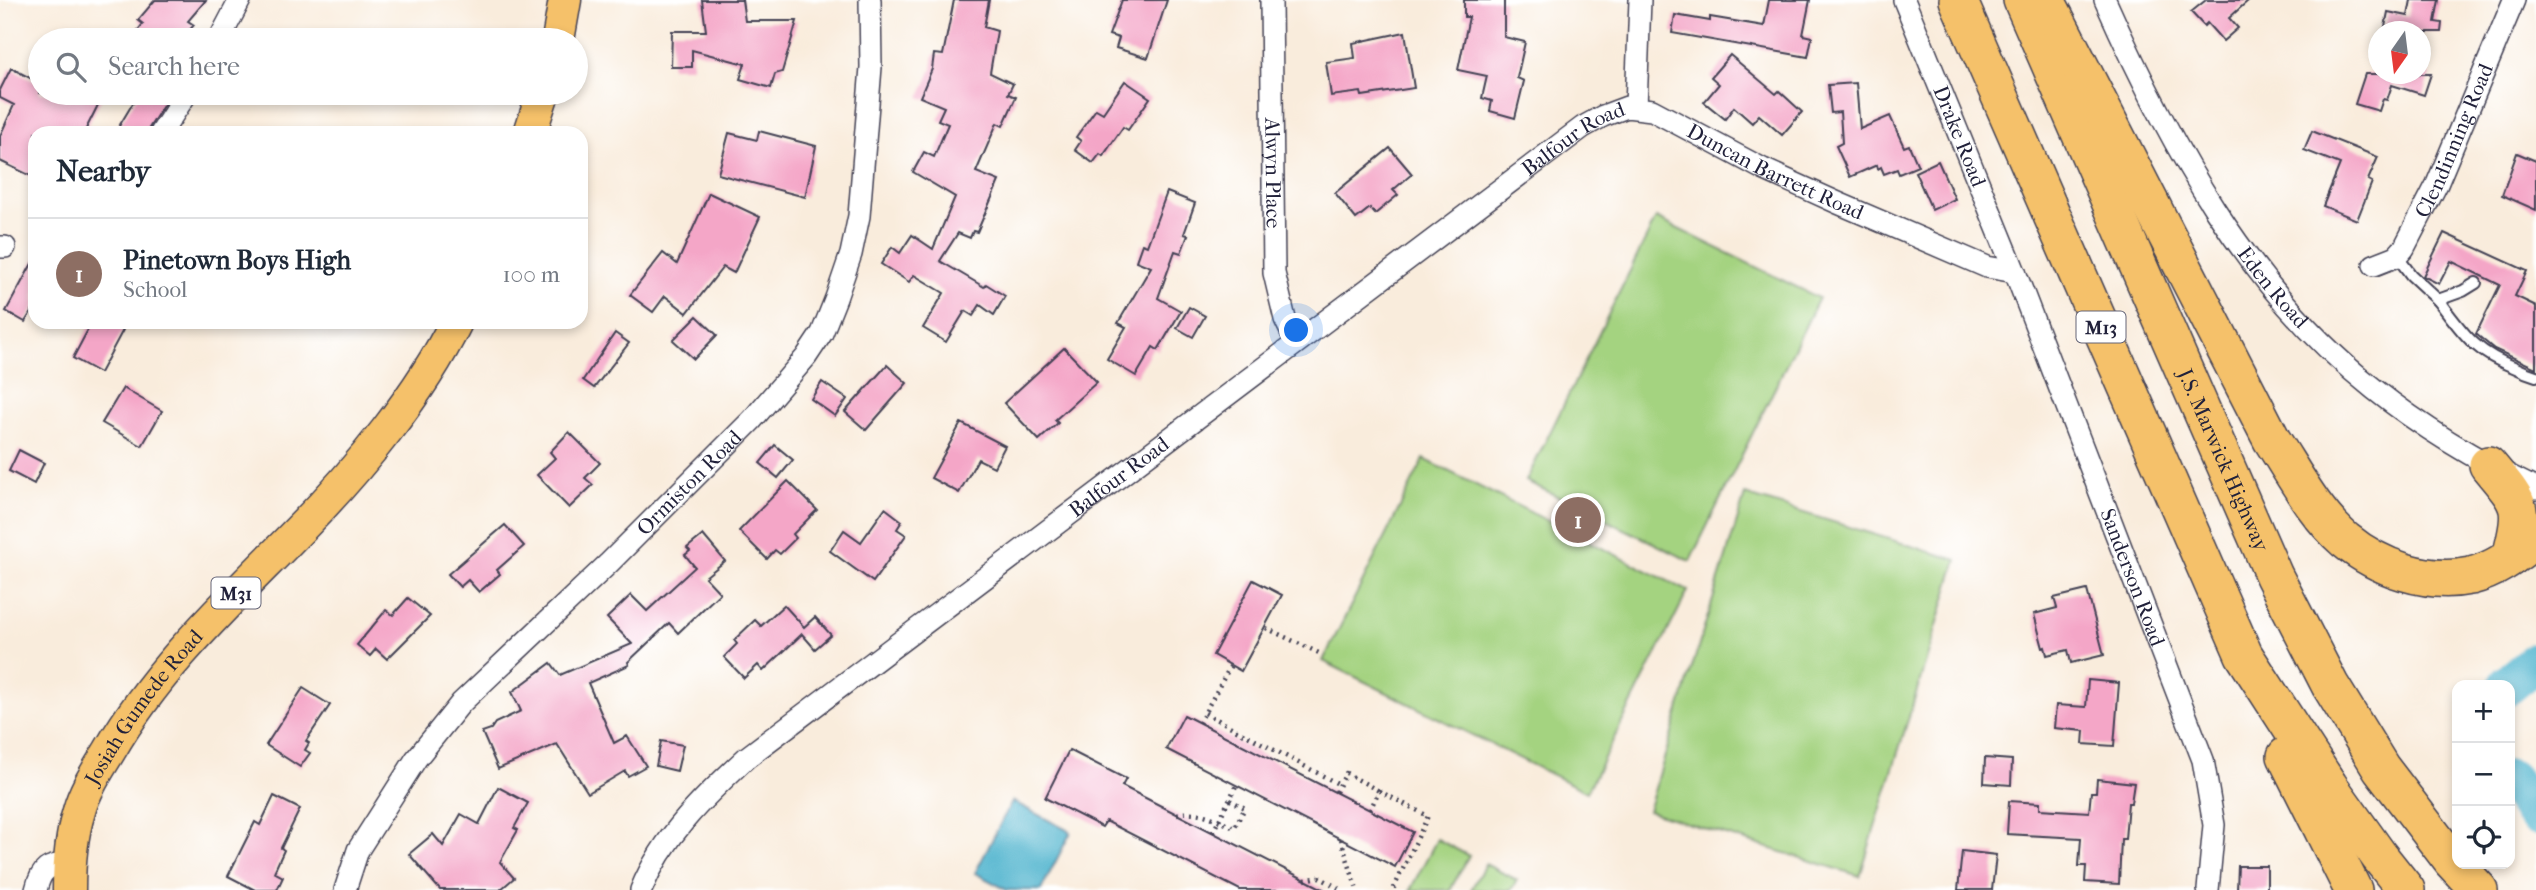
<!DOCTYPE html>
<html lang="en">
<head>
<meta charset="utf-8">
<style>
  body { margin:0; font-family:"IM FELL French Canon",serif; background:#f6f6f7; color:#1f2937 }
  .controls { position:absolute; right:21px; bottom:21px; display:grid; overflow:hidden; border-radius:14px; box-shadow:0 4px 10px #0003 }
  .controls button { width:63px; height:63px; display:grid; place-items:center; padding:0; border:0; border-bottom:2px solid #e0e1e3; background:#fff; color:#1f2937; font:35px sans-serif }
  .compass { position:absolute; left:2368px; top:21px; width:63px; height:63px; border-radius:50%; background:#fff; box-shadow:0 4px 10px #0003; rotate:194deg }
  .you { position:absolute; left:1297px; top:331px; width:24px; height:24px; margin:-18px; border:5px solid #fff; border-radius:50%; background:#1a73e8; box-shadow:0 0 0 10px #1a73e833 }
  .badge { display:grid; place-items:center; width:46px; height:46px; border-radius:50%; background:#0f766e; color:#fff; font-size:23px; font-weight:700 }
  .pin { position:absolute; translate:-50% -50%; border:4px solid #fff; box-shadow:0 2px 7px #0006 }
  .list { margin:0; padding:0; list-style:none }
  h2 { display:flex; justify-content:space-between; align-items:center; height:91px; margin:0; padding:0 28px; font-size:30px }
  h2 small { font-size:23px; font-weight:400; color:#747a83 }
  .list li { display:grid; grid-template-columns:46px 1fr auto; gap:21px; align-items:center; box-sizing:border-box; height:112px; padding:0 28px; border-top:2px solid #e0e1e3 }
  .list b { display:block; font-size:26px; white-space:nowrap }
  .list p { margin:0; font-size:23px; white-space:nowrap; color:#747a83 }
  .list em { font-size:23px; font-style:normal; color:#747a83 }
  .icon { flex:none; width:38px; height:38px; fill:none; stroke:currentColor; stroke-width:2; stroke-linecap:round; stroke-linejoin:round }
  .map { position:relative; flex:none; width:2536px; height:890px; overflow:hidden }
  .search { position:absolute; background:#fff; box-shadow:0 4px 10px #0003; left:28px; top:28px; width:560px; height:77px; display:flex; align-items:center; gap:18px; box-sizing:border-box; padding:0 24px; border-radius:38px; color:#747a83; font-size:26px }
  .panel { position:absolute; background:#fff; box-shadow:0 4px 10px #0003; left:28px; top:126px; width:560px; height:203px; border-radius:21px }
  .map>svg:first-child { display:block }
  .green { fill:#a4d380; stroke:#637a5e; stroke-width:2 }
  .water { fill:#4fb4ce; stroke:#386b84; stroke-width:2 }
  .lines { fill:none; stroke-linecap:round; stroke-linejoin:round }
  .river { stroke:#4fb4ce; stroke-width:40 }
  .building { fill:#f4a6c7 }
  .lane-casing { stroke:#424053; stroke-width:14 }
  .street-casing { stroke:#424053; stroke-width:24 }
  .primary-casing { stroke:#424053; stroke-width:35 }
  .highway-casing { stroke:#424053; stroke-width:40 }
  .path { stroke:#424053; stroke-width:4.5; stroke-dasharray:2 5; stroke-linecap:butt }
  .lane { stroke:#fff; stroke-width:10 }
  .street { stroke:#fff; stroke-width:21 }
  .primary { stroke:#f5c16b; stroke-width:32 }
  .highway { stroke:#f5c16b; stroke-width:37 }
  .labels { text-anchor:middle; stroke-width:5; stroke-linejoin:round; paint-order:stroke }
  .shield { fill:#fff; stroke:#646476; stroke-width:2 }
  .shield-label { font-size:19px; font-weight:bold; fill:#22223b }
  .street-label { font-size:21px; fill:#22223b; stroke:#fff }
</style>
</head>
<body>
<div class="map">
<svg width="2536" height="890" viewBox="0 0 2536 890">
  <rect width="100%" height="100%" fill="#fff"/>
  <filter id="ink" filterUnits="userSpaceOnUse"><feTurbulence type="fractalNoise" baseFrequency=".0143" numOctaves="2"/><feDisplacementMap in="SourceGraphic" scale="14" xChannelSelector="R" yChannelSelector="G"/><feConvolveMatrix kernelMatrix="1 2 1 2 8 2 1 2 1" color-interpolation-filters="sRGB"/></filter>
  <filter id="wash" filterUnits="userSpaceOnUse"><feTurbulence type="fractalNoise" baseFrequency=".00686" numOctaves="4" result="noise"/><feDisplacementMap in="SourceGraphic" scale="28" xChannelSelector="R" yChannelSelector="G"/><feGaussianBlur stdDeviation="1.57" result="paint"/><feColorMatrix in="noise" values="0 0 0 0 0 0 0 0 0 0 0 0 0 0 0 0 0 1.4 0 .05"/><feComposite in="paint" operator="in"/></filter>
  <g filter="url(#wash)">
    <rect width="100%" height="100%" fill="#f9ecdc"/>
    <g class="green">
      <polygon points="1656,218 1819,298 1690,561 1526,481"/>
      <polygon points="1424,459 1688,591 1587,792 1323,661"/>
      <polygon points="1745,495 1957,560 1860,876 1648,811"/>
      <polygon points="1437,839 1469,856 1450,890 1410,890"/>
      <polygon points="1485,864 1517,880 1511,890 1471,890"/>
    </g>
    <polygon class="water" points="1012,801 1071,832 1041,890 1007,890 975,873"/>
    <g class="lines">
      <g class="river">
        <polyline points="2508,685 2536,662"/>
        <polyline points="2510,779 2536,815"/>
      </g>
    </g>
    <g id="blocks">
      <g class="building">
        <polygon points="155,0 206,0 188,21 194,25 181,40 130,40 143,24 138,20"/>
        <polygon points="702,0 742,0 745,21 797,21 782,72 775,74 771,88 740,79 745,64 692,50 692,67 671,67 672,31 706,31"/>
        <polygon points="954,0 989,0 984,27 997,31 990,73 1013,84 1008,94 1016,97 1003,126 997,123 976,172 999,181 977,232 973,231 970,238 958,233 940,261 984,287 986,284 1005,296 994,315 980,305 973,316 965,311 946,342 923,328 944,293 914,275 909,282 881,264 892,247 900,253 912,235 933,249 955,197 913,172 924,152 934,157 948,124 938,120 944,107 920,97 932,69 934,54 943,55"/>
        <polygon points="1122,0 1167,0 1148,58 1116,48 1119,38 1109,35"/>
        <polygon points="1464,0 1504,0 1504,37 1525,42 1517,78 1524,81 1515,118 1490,111 1492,101 1482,98 1487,76 1458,70 1469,17 1464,17"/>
        <polygon points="1769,0 1810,0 1803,35 1812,37 1808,57 1672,33 1675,15 1710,21 1710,17 1764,26"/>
        <polygon points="2206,0 2249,0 2229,18 2238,28 2223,41 2207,23 2204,26 2191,12"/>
        <polygon points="2411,0 2439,0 2435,22 2442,23 2441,32 2384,32 2388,12 2408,16"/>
        <polygon points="1405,32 1414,88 1362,96 1361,92 1331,96 1326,62 1355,58 1353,43"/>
        <polygon points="1730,55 1776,94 1779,91 1802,112 1782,135 1759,115 1752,123 1734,107 1725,119 1704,102 1719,84 1711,77"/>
        <polygon points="11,68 40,83 40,93 104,93 84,133 35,133 35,178 0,161 0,136 14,105 0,98 0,90"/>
        <polygon points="2365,74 2431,74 2424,95 2392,85 2387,100 2383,99 2379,111 2355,104"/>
        <polygon points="1125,81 1150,98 1128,130 1123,127 1103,156 1100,154 1093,163 1075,150 1081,141 1076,137 1096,109 1103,113"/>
        <polygon points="1856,83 1860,129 1890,116 1904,147 1909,145 1918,166 1899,174 1897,169 1884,174 1881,167 1878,169 1877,165 1850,177 1836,146 1842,143 1840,112 1831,113 1828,85"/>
        <polygon points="139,93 171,93 146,133 115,133"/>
        <polygon points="759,131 816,146 805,197 718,174 729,133 757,140"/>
        <polygon points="2312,131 2378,157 2368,180 2372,182 2357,220 2323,206 2340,164 2304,150"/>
        <polygon points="1390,148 1412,174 1393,190 1398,195 1375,214 1370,208 1356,219 1335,193"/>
        <polygon points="2517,153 2536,161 2536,210 2502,195"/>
        <polygon points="1938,161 1955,199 1932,210 1915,172"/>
        <polygon points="1167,192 1195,203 1184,234 1188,235 1181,253 1175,251 1158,298 1181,311 1158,350 1153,347 1136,376 1107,359 1126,327 1118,323 1151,267 1136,261 1142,244 1147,246"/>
        <polygon points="709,193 760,217 734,273 723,267 687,313 665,296 653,312 630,295 663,253 677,264"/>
        <polygon points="2444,233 2527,271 2515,296 2536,306 2536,368 2494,349 2476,334 2500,285 2451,261 2439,284 2423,276"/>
        <polygon points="35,258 35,306 25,322 6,311"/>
        <polygon points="1189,307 1205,316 1193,337 1177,328"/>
        <polygon points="697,316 717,335 694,359 673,340"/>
        <polygon points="92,322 108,322 123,330 100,373 73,358"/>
        <polygon points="615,333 629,343 594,388 583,380"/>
        <polygon points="1064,348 1097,382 1055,420 1058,423 1039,440 1004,403"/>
        <polygon points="887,365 907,383 866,430 845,412"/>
        <polygon points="822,382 847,399 835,416 811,399"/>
        <polygon points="123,388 162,411 142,446 102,423"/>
        <polygon points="961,423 1005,446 994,467 978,459 959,493 931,478"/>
        <polygon points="569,432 600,463 585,478 593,485 569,508 537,475 555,458 550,452"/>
        <polygon points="775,445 793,460 778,478 760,463"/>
        <polygon points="19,450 44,463 34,484 9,471"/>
        <polygon points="788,481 817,510 793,534 796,538 780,554 775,550 767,559 739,531"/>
        <polygon points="885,508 902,521 897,529 906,535 873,582 830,551 844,530 861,542"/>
        <polygon points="505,525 524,546 497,570 500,574 479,592 468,580 460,587 448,574"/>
        <polygon points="703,535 725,561 705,577 720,593 678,633 669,623 628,662 629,665 588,683 614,743 627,736 646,766 628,776 625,771 588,793 557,744 498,769 482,732 491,729 495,723 521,711 512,692 551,663 560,675 632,644 607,618 631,595 647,611 695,567 685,555 690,551 687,548"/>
        <polygon points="1253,580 1282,595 1241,671 1213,655"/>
        <polygon points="2087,590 2104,655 2071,663 2068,650 2047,655 2045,647 2043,648 2034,614 2057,608 2054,598"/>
        <polygon points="408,598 430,616 387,659 376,649 370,656 357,645 386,610 393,615"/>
        <polygon points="784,605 804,627 815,617 831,635 815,649 802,634 763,671 758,665 744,678 724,657 737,644 734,640 755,620 761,626"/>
        <polygon points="2088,680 2119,683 2114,746 2083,744 2084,731 2054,728 2056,705 2086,707"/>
        <polygon points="303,688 330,705 306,741 309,743 305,750 310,753 300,767 266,745"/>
        <polygon points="1184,715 1413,832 1395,867 1166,749"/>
        <polygon points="661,741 683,745 677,771 656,766"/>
        <polygon points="1069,750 1126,779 1122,786 1325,890 1240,890 1106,821 1102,827 1045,798"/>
        <polygon points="1985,758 2012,760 2011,785 1984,783"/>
        <polygon points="2097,779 2134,783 2131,803 2128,803 2125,839 2121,839 2119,884 2085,882 2086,866 2079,866 2081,838 2007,834 2009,801 2040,803 2040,809 2089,812 2091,792 2096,792"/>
        <polygon points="498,787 528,803 514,828 518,830 500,862 514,878 500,890 440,890 409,854 433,834 443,846 461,814 479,824"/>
        <polygon points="274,796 300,809 281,848 284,850 274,872 283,877 277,890 255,890 228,876 255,822 260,825"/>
        <polygon points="1962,851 1996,855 1992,890 1958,890"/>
        <polygon points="2238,866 2267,866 2267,890 2237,890"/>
      </g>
    </g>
  </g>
  <g filter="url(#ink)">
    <use href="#blocks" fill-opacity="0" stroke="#424053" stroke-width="2"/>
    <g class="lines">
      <g class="lane-casing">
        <g id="lane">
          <polyline points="2397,256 2411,275 2438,300 2463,291 2476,283"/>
          <path d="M 2438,300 C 2464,334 2474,352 2516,368 C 2522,371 2529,374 2536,376"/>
        </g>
      </g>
      <g class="street-casing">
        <g id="street">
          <path id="s1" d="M 1271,0 L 1274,273 L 1285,319 L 1296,342"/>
          <path id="s2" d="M 1904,0 L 2015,272 L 2203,760 L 2214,825 L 2208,890"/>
          <path id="s3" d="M 2105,0 C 2169,144 2248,290 2374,389 C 2424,429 2478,461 2536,489"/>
          <polyline points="219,40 240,0"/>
          <polyline points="1636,107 1640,0"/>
          <polyline points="161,133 187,93"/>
          <polyline points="0,247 5,247"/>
          <path id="s4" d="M 2374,265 L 2397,256 L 2404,248 L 2437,184 L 2514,0"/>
          <path d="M 36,890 C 41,869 48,864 69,864"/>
          <path id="s5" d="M 345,890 L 358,850 L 416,759 L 461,703 L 608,564 L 752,420 L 806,357 L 822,333 L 836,298 L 851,254 L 859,216 L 871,67 L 870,0"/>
          <path id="s6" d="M 641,890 C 663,836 704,797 746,758 L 1583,127 L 1603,116 L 1627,107 L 1652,110 L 1763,169 L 1838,203 L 1987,267 L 2015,272"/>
        </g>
      </g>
      <g class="primary-casing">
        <g id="primary">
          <polyline points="558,40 565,0"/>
          <polyline points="530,133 543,93"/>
          <path id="s7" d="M 69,890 C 69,864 71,837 79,811 C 85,789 98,770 110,750 C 160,664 231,600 300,529 C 356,472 421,394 456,322"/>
        </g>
      </g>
      <g class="highway-casing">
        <g id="highway">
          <polyline points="1958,0 2244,655 2329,786 2379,856 2406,890"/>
          <path id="s8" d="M 2022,0 L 2274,576 L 2330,685 L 2381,768 L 2452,861 L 2479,890"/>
          <path d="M 2048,4 L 2272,440 C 2294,474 2314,513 2345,540 C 2379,568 2427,585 2471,576 C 2496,570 2516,554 2536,539"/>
          <path d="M 2488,465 C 2521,505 2525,505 2511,557"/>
          <polyline points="2286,756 2353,890"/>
        </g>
      </g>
      <g class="path">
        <polyline points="1266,628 1323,655"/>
        <polyline points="1205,713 1340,785"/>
        <polyline points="1199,723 1231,665"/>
        <polyline points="1336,792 1346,773 1379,791"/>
        <polyline points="1370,810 1379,791 1428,816 1393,890"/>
        <path d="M 1177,814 C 1198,809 1216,819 1234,828 L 1245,808 L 1230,800"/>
        <polyline points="1213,832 1236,786"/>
        <polyline points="1341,839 1357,890"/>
        <polyline points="1305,880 1319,877 1342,890"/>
      </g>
      <use href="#lane" class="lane"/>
      <use href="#street" class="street"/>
      <use href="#primary" class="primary"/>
      <use href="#highway" class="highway"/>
    </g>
  </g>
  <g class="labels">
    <g class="shield">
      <rect x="2076.5" y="311.5" width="49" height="31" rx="5"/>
      <rect x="211.5" y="577.5" width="49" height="31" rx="5"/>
    </g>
    <g class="shield-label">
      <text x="2101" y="334">M13</text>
      <text x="236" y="600">M31</text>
    </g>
    <g class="street-label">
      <text dy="7" stroke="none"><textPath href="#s2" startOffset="147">Drake Road</textPath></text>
      <text dy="7" stroke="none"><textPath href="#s4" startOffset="154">Clendinning Road</textPath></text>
      <text dy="7" stroke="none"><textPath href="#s6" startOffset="1204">Balfour Road</textPath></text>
      <text dy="7" stroke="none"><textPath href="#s6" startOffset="1430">Duncan Barrett Road</textPath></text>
      <text dy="7" stroke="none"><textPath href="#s1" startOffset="173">Alwyn Place</textPath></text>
      <text dy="7" stroke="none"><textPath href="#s3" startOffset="334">Eden Road</textPath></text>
      <text dy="7" stroke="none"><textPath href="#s8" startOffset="502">J.S. Marwick Highway</textPath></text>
      <text dy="7" stroke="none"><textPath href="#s6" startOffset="637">Balfour Road</textPath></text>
      <text dy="7" stroke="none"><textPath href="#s5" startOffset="539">Ormiston Road</textPath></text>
      <text dy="7" stroke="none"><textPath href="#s2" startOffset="621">Sanderson Road</textPath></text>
      <text dy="7" stroke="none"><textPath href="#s7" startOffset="203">Josiah Gumede Road</textPath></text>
    </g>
  </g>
</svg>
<div class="controls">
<button>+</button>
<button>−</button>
<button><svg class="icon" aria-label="locate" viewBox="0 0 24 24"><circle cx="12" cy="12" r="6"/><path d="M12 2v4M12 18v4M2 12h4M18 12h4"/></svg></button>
</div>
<svg class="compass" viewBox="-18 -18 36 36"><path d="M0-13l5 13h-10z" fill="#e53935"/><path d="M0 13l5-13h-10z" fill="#747a83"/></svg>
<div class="you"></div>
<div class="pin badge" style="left:1578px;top:520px;background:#8d6e63">1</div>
<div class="search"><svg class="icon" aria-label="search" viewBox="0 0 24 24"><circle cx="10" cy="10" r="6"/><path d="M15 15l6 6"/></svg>Search here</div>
<section class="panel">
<h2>Nearby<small></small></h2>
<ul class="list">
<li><span class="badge" style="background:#8d6e63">1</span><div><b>Pinetown Boys High</b><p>School</p></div><em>100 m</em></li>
</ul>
</section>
</div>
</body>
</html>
